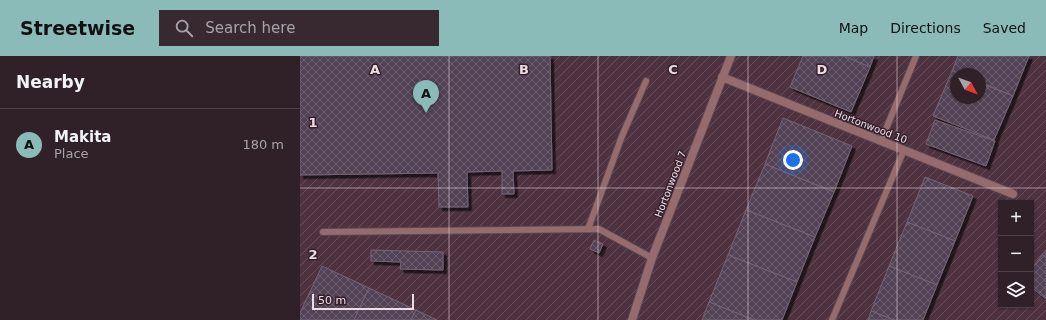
<!DOCTYPE html>
<html lang="en">
<head>
<meta charset="utf-8">
<style>
  body { margin:0; font-family:"DejaVu Sans",sans-serif; background:#382830; color:#f1f3f6 }
  .controls { position:absolute; right:12px; bottom:12px; display:grid; overflow:hidden; border-radius:0px; box-shadow:0 1px 3px #0004 }
  .controls button { width:36px; height:36px; display:grid; place-items:center; padding:0; border:0; border-bottom:1px solid #4b3e45; background:#302028; color:#f1f3f6; font:20px sans-serif }
  .compass { position:absolute; left:650px; top:12px; width:36px; height:36px; border-radius:50%; background:#302028; box-shadow:0 1px 3px #0004; rotate:131deg }
  .scale { position:absolute; left:12px; bottom:10px; width:102px; box-sizing:border-box; padding-left:4px; border:2px solid #ecdde4; border-top:0; font-size:11px; line-height:14px; white-space:nowrap; color:#ecdde4; -webkit-text-stroke:3px #36202b; paint-order:stroke }
  .you { position:absolute; left:493px; top:104px; width:14px; height:14px; margin:-10px; border:3px solid #fff; border-radius:50%; background:#1a73e8; box-shadow:0 0 0 6px #1a73e833 }
  .badge { display:grid; place-items:center; width:26px; height:26px; border-radius:50%; background:#8bbbb9; color:#111; font-size:13px; font-weight:700 }
  .pin { position:absolute; translate:-50% -33px; filter:drop-shadow(0 1px 2px #0008) }
  .pin::after { content:''; position:absolute; top:21px; width:14px; height:12px; background:inherit; clip-path:polygon(0 0,100% 0,50% 100%) }
  .list { margin:0; padding:0; list-style:none }
  h2 { display:flex; justify-content:space-between; align-items:center; height:52px; margin:0; padding:0 16px; font-size:17px }
  h2 small { font-size:13px; font-weight:400; color:#a8a3a8 }
  .list li { display:grid; grid-template-columns:26px 1fr auto; gap:12px; align-items:center; box-sizing:border-box; height:72px; padding:0 16px; border-top:1px solid #4b3e45 }
  .list b { display:block; font-size:15px; white-space:nowrap }
  .list p { margin:0; font-size:13px; white-space:nowrap; color:#a8a3a8 }
  .list em { font-size:13px; font-style:normal; color:#a8a3a8 }
  .icon { flex:none; width:22px; height:22px; fill:none; stroke:currentColor; stroke-width:2; stroke-linecap:round; stroke-linejoin:round }
  .map { position:relative; flex:none; width:746px; height:264px; overflow:hidden }
  header { display:flex; align-items:center; gap:24px; box-sizing:border-box; height:56px; padding:0 20px; background:#8bbbb9; color:#111 }
  header strong { font-size:19px }
  nav { display:flex; gap:22px; margin-inline-start:auto; font-size:14px }
  .search { width:280px; height:36px; background:#382830; display:flex; align-items:center; gap:10px; box-sizing:border-box; padding:0 14px; border-radius:0px; color:#a8a3a8; font-size:15px }
  main { display:flex }
  aside { flex:1; background:#302028 }
  .map>svg:first-child { display:block }
  .industrial { fill:url(#industrial-furrows); fill-rule:evenodd }
  .building { fill:url(#building-cross-hatch); stroke:#756377; filter:url(#shadow) }
  .lines { fill:none; stroke-linecap:round; stroke-linejoin:round }
  .lane-casing { stroke:#5c4751; stroke-width:8 }
  .street-casing { stroke:#5c4751; stroke-width:10 }
  .lane { stroke:#956b6d; stroke-width:6 }
  .street { stroke:#956b6d; stroke-width:8 }
  .grid { fill:none; stroke:#ecdde4; stroke-width:1; stroke-opacity:0.55 }
  .labels { text-anchor:middle; stroke-width:3; stroke-linejoin:round; paint-order:stroke }
  .street-label { font-size:10px; fill:#ecdde4; stroke:#36202b }
  .grid-label { font-size:13px; text-anchor:middle; font-weight:bold; fill:#ecdde4; stroke:#36202b; stroke-width:3; stroke-linejoin:round; paint-order:stroke }
</style>
</head>
<body>
<header>
<strong>Streetwise</strong>
<div class="search"><svg class="icon" aria-label="search" viewBox="0 0 24 24"><circle cx="10" cy="10" r="6"/><path d="M15 15l6 6"/></svg>Search here</div>
<nav><a>Map</a><a>Directions</a><a>Saved</a></nav>
</header>
<main>
<aside>
<h2>Nearby<small></small></h2>
<ul class="list">
<li><span class="badge">A</span><div><b>Makita</b><p>Place</p></div><em>180 m</em></li>
</ul>
</aside>
<div class="map">
<svg width="746" height="264" viewBox="0 0 746 264">
  <defs>
    <pattern id="industrial-furrows" width="10" height="10" patternUnits="userSpaceOnUse"><rect width="10" height="10" fill="#4e323f"/><path d="M-1 1l2-2M0 10L10 0M9 11l2-2" fill="none" stroke="#684f5b"/></pattern>
    <pattern id="building-cross-hatch" width="8" height="8" patternUnits="userSpaceOnUse"><rect width="8" height="8" fill="#534356"/><path d="M0 0l8 8M0 8l8-8" fill="none" stroke="#6c5e6e"/></pattern>
    <filter id="shadow"><feDropShadow dx="3.5" dy="3.5" stdDeviation="0" flood-color="#0009"/></filter>
  </defs>
  <rect width="100%" height="100%" fill="#402a35"/>
  <path class="industrial" d="M 0,0 L 746,0 L 746,264 L 0,264 ZM 656,18 L 680,18 L 680,42 L 656,42 ZM 701,147 L 731,147 L 731,249 L 701,249 Z"/>
  <g class="building">
    <polygon points="0,0 250,0 252,114 213,115 214,138 202,138 202,115 167,116 168,151 139,151 138,117 0,119"/>
    <polygon points="503,0 544,0 570,11 551,56 490,31"/>
    <polygon points="544,0 574,0 570,11"/>
    <polygon points="658,0 729,0 713,40 680,26 680,18 660,18 652,15"/>
    <polygon points="652,15 659,18 656,18 656,42 680,42 680,27 713,40 694,84 633,60"/>
    <polygon points="483,62 552,90 534,136 465,108"/>
    <polygon points="635,64 695,85 686,110 626,88"/>
    <polygon points="465,108 534,136 515,181 446,154"/>
    <polygon points="625,121 673,140 655,185 607,166"/>
    <polygon points="446,154 515,181 497,226 428,199"/>
    <polygon points="607,166 655,185 637,229 589,210"/>
    <polygon points="294,184 303,188 299,197 290,193"/>
    <polygon points="71,194 143,196 143,214 100,213 101,206 71,205"/>
    <polygon points="746,194 746,243 731,231 731,213"/>
    <polygon points="428,199 497,226 482,264 454,264 409,246"/>
    <polygon points="22,210 69,232 54,264 0,264 0,257"/>
    <polygon points="589,210 637,229 623,264 594,264 571,255"/>
    <polygon points="69,232 116,254 111,264 54,264"/>
    <polygon points="409,246 454,264 402,264"/>
    <polygon points="116,254 137,264 111,264"/>
    <polygon points="571,255 594,264 568,264"/>
  </g>
  <g class="lines">
    <g class="lane-casing">
      <g id="lane">
        <polyline points="581,85 616,0"/>
        <polyline points="288,173 322,80 346,25"/>
        <polyline points="23,176 299,173 352,202"/>
        <polyline points="532,264 604,94"/>
      </g>
    </g>
    <g class="street-casing">
      <g id="street">
        <polyline points="422,21 713,138"/>
        <polyline points="332,264 352,202 431,0"/>
      </g>
    </g>
    <use href="#lane" class="lane"/>
    <use href="#street" class="street"/>
  </g>
  <path class="grid" d="M 149,0 L 149,264M 298,0 L 298,264M 448,0 L 448,264M 597,0 L 597,264M 0,132 L 746,132"/>
  <g class="labels">
    <g class="street-label">
      <text transform="translate(571 70) rotate(21)" y="4">Hortonwood 10</text>
      <text transform="translate(370 128) rotate(-69)" y="4">Hortonwood 7</text>
    </g>
  </g>
  <g class="grid-label">
    <text x="75" y="18">A</text>
    <text x="224" y="18">B</text>
    <text x="373" y="18">C</text>
    <text x="522" y="18">D</text>
    <text x="13" y="71">1</text>
    <text x="13" y="203">2</text>
  </g>
</svg>
<div class="controls">
<button>+</button>
<button>−</button>
<button><svg class="icon" aria-label="layers" viewBox="0 0 24 24"><path d="M12 4l9 5-9 5-9-5zM3 14l9 5 9-5"/></svg></button>
</div>
<svg class="compass" viewBox="-18 -18 36 36"><path d="M0-13l5 13h-10z" fill="#e53935"/><path d="M0 13l5-13h-10z" fill="#a8a3a8"/></svg>
<div class="scale">50 m</div>
<div class="you"></div>
<div class="pin badge" style="left:126px;top:57px">A</div>
</div>
</main>
</body>
</html>
